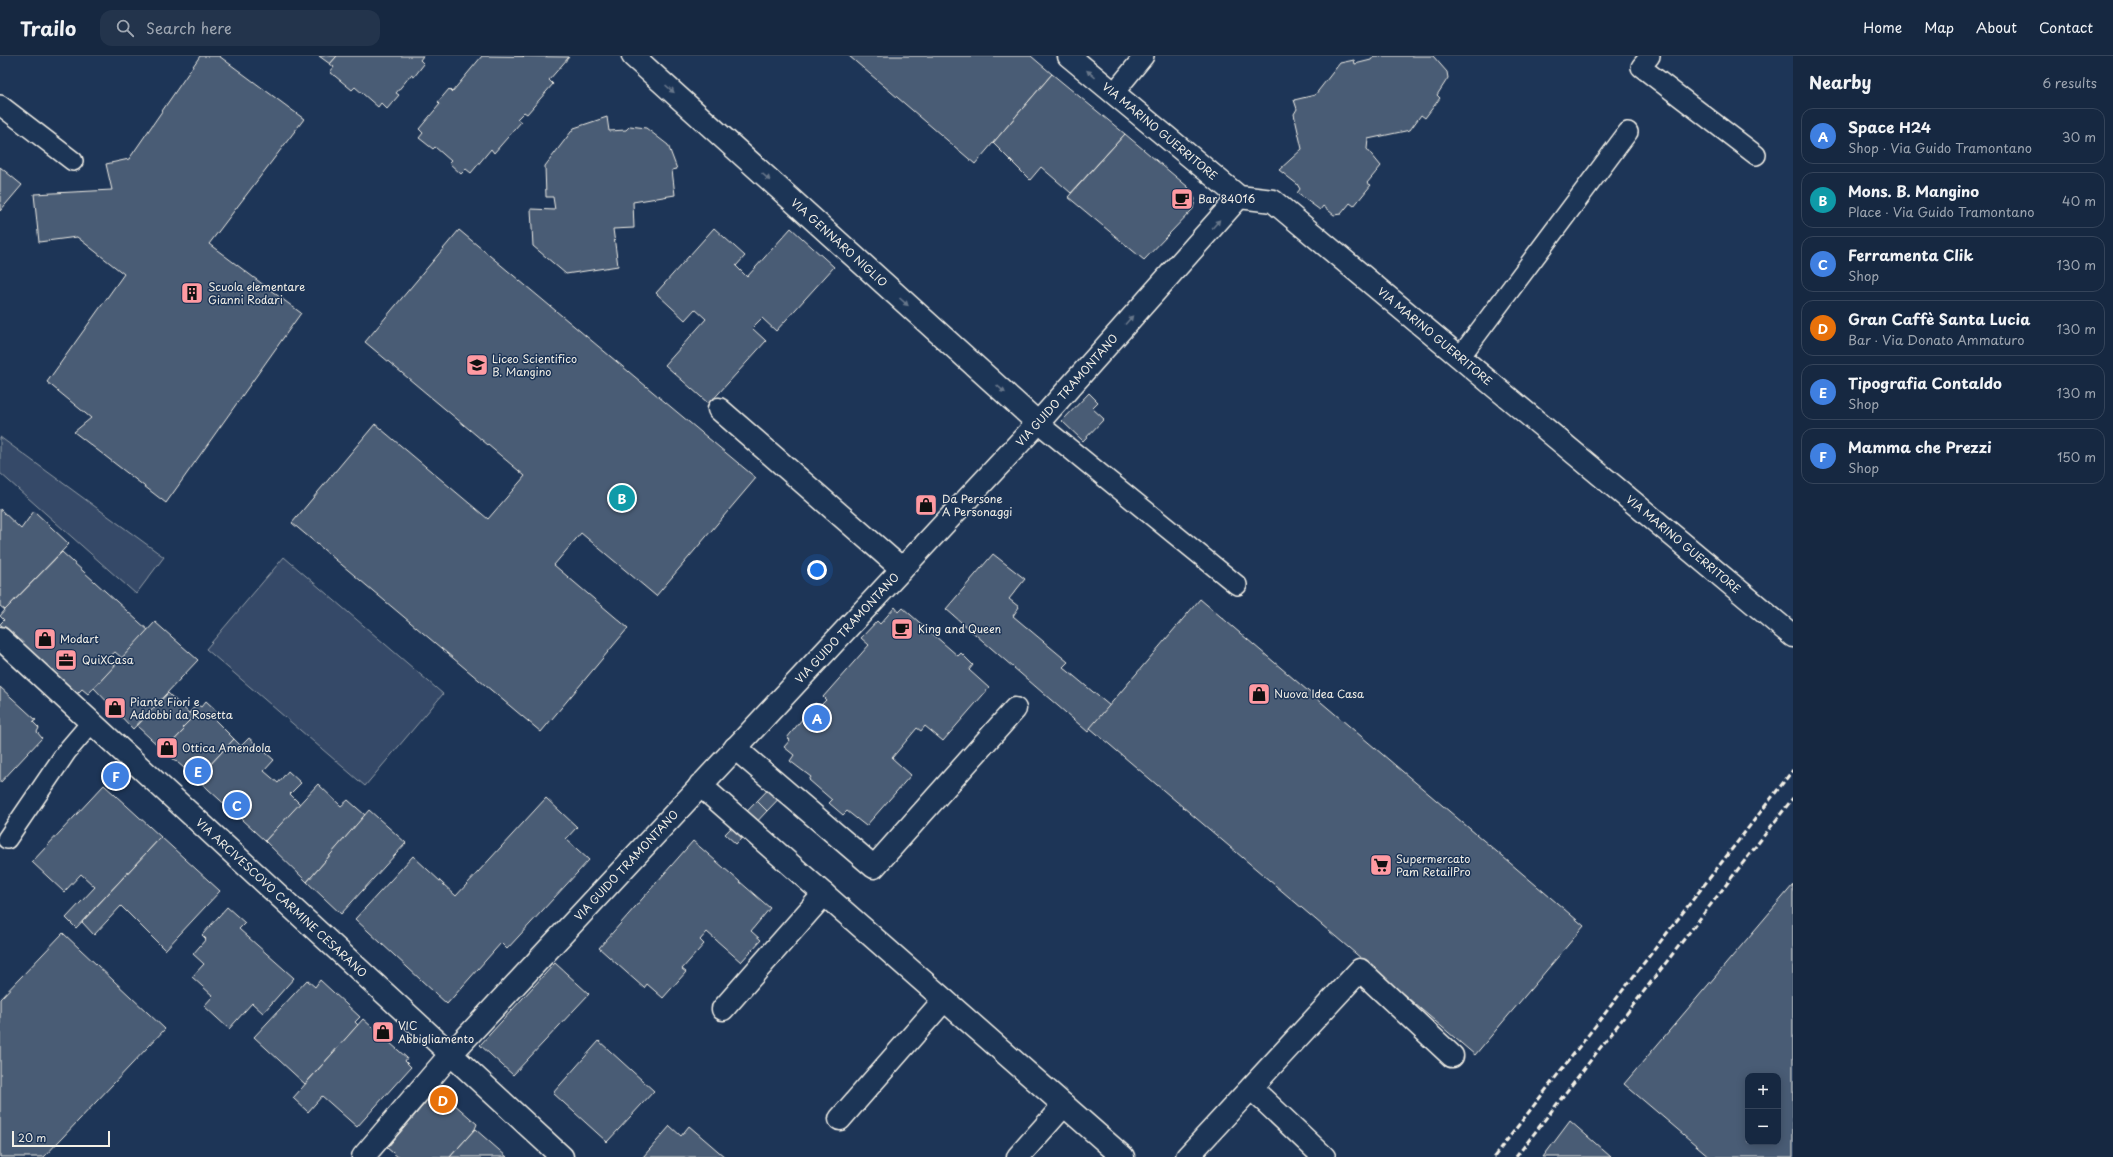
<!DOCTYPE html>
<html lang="en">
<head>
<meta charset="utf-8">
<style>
  body { margin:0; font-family:"Playpen Sans",sans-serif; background:#23344c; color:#f1f3f6 }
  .controls { position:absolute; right:12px; bottom:12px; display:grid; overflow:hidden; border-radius:8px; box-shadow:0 2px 10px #0003 }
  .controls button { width:36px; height:36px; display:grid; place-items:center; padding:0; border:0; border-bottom:1px solid #35445a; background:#162841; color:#f1f3f6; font:20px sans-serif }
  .scale { position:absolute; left:12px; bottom:10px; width:98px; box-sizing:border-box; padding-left:4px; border:2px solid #f4f1e8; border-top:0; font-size:11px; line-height:14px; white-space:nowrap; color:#f4f1e8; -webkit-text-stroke:3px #1d3557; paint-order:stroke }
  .you { position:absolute; left:817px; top:514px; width:14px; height:14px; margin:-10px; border:3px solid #fff; border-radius:50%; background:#1a73e8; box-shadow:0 0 0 6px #1a73e833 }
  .badge { display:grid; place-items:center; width:26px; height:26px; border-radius:50%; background:#8c9099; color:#fff; font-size:13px; font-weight:700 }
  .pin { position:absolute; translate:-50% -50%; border:2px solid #fff; box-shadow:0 1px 4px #0006 }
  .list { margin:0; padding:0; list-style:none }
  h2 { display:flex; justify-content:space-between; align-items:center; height:52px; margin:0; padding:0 16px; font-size:17px }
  h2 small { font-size:13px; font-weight:400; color:#9ea6b1 }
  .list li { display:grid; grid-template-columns:26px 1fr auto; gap:12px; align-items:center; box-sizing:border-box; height:56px; margin:0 8px 8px; padding:0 8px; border:1px solid #35445a; border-radius:12px }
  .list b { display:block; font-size:15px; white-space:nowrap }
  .list p { margin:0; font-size:13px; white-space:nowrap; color:#9ea6b1 }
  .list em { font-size:13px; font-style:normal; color:#9ea6b1 }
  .icon { flex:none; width:22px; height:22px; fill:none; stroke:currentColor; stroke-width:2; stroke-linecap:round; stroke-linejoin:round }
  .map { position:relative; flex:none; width:1793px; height:1101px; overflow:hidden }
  header { display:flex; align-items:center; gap:24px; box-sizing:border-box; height:56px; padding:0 20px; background:#162841; border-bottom:1px solid #35445a }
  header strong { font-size:19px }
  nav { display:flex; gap:22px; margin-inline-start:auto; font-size:14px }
  .search { width:280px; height:36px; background:#23344c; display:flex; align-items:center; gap:10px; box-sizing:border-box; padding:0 14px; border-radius:12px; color:#9ea6b1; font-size:15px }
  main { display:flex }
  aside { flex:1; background:#162841 }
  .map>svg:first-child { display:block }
  .green { fill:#354a67; stroke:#949ea8 }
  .building { fill:#485b74; stroke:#f4f1e8; fill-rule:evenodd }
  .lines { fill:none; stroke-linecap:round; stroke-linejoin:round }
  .lane-casing { stroke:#f4f1e8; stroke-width:22 }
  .street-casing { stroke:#f4f1e8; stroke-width:25 }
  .lane { stroke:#1d3557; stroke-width:19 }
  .street { stroke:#1d3557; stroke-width:22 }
  .rail { stroke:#f4f1e8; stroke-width:3; stroke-dasharray:6 3; stroke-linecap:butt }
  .oneway { fill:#68778a }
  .labels { text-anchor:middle; stroke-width:3; stroke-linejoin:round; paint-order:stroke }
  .street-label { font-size:11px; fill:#f4f1e8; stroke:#1d3557 }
  .poi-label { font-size:11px; fill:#f4f1e8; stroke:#1d3557; text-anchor:start }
</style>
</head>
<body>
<header>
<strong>Trailo</strong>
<div class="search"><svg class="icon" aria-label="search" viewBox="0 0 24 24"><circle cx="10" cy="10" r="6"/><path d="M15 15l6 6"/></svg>Search here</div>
<nav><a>Home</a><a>Map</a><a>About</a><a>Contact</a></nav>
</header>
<main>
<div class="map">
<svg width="1793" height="1101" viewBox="0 0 1793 1101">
  <rect width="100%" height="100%" fill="#1d3557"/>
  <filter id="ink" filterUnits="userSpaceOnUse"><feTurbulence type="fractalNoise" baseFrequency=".025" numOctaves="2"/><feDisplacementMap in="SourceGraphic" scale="8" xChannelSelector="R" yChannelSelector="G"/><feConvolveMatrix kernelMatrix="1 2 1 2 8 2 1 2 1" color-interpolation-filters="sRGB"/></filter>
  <g filter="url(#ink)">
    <g class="green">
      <polygon points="0,381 164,501 136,538 0,417"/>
      <polygon points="284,501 443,638 365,730 206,593"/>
    </g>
    <g class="building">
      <polygon points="200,0 219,0 304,63 209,188 301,257 166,447 74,376 91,362 47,326 124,218 77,181 39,186 34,138 112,134 106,108 129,103"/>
      <polygon points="319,0 337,0 330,8"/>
      <polygon points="337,0 423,0 420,4 424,8 414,21 411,19 396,37 399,39 387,53 381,47 378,51 355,31 352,34 330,16 334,11 330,8"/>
      <polygon points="482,0 569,1 549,24 553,28 527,58 524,56 517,63 521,66 494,97 491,93 471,117 466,113 461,118 449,107 451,105 435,91 433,93 419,82 423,77 419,73 440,48 438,46 449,33 452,36"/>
      <polygon points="849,0 1031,0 1052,18 975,108"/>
      <polygon points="1374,0 1433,0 1447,16 1448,22 1437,39 1440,42 1425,62 1421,59 1410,74 1368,83 1367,93 1381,110 1367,127 1371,129 1354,150 1350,147 1341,158 1334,159 1323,150 1320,154 1297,137 1300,133 1297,128 1279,114 1302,93 1294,58 1297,53 1294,44 1315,39 1340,7 1354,4 1355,8 1371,4"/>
      <polygon points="1052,18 1125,78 1071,137 1041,111 1030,124 993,87"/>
      <polygon points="607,61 609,75 626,74 630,70 646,72 668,89 677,113 672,114 675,139 633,146 634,172 613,173 618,210 566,218 533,190 531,153 555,154 553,141 546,141 545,110 574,72"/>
      <polygon points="1125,78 1188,131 1195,143 1193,153 1144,204 1068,141"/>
      <polygon points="0,111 22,129 0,155"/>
      <polygon points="714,172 745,200 736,210 747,221 791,172 834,211 776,275 762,262 752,272 766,285 709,348 665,309 706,263 695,253 685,264 656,237"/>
      <polygon points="459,174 756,422 656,540 581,477 554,509 628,572 541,676 292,467 375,368 488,463 525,420 365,286"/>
      <polygon points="1089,337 1098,346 1092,352 1104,363 1083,385 1062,365"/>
      <polygon points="0,453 21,473 34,455 69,488 5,554 0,550"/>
      <polygon points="62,496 149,575 122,602 115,596 107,603 115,610 88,638 82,633 76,639 0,568 4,564 0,560 5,554"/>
      <polygon points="993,498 1025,523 1009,543 1019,551 1013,560 1068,606 1063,611 1110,650 1088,676 946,553"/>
      <polygon points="1200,543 1584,870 1475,999 1090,672"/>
      <polygon points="895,551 899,556 903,552 958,600 961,597 973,609 969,614 989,632 943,685 925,670 921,675 917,672 892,702 911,719 866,770 847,755 843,759 829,747 832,744 809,724 811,721 790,705 794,699 784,691 790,684 787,682 815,647 820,650 826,644 823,641 869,589 861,582 877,565 880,568"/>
      <polygon points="155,566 198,604 133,673 94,632"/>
      <polygon points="0,631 36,664 33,666 39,672 37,676 42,682 0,727"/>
      <polygon points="168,637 193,661 182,672 184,674 164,695 137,670"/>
      <polygon points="206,645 218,656 213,662 234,683 197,723 164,695 184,674 182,672 193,661 189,657 197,648 201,651"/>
      <polygon points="249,682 274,704 264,715 278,727 288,715 301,727 290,738 300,748 265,785 197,723 234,683 241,690"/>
      <polygon points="782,719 792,729 767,755 757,745"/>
      <polygon points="318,728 341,750 348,744 365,759 307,826 265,785"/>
      <polygon points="104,729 161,781 76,872 66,862 95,831 81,818 64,836 32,806"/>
      <polygon points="546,742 577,771 566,783 589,804 507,893 501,887 447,948 355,863 413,800 456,840"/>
      <polygon points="757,745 767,755 736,788 725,778"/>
      <polygon points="369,754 406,787 341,858 307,826"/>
      <polygon points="161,781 220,835 165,894 121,850 94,879 82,866"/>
      <polygon points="693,785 770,852 751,875 761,884 741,906 707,876 700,884 704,888 682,913 686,916 663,942 647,928 644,932 599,892"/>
      <path d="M 1793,829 L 1793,1101 L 1710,1101 L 1624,1028 ZM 1748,1020 L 1778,1020 L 1778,1086 L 1748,1086 Z"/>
      <polygon points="227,851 245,867 239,873 294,922 263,957 252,947 229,973 204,950 213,940 192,921 204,908 193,898 206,883 202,879"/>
      <polygon points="63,877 165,973 44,1101 0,1101 0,943"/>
      <polygon points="555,907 589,938 513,1019 480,989"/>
      <polygon points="307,924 315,931 320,924 360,961 355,966 358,969 305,1028 254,981"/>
      <polygon points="363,963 407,1002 405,1005 411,1011 357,1071 322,1040 308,1056 293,1042"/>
      <polygon points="599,985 654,1035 607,1086 553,1037"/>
      <polygon points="437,1033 477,1068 475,1073 450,1101 398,1101 387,1092"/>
      <polygon points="1570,1065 1611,1101 1543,1101"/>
      <polygon points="670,1070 681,1080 689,1070 725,1101 643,1101"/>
      <polygon points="475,1073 507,1101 450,1101"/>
    </g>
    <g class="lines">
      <g class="lane-casing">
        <g id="lane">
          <polyline points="1650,0 1641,11 1756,99"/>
          <polyline points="1113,38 1144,0"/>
          <polyline points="0,49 73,105"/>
          <polyline points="1460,301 1628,76"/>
          <polyline points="1038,367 1237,529"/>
          <polyline points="7,783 67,695 91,667"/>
        </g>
      </g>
      <g class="street-casing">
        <g id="street">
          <path id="s1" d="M 633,0 L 1038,367"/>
          <path id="s2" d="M 1069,0 L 1239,141 L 1273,145 L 1793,580"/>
          <polyline points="719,353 902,513"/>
          <path id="s3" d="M 0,582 L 562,1101"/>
          <polyline points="735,692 874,811 1015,653"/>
          <polyline points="700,729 1123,1101"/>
          <polyline points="723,953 824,838"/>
          <polyline points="1251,1032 1324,1101"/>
          <polyline points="840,1063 944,944"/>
          <path id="s4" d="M 363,1101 L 450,999 L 1038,367 L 1239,141"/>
          <polyline points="1018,1101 1064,1049"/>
          <polyline points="1187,1101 1360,914 1452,1000"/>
        </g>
      </g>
      <use href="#lane" class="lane"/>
      <use href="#street" class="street"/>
      <g class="rail">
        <polyline points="1494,1101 1793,714"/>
        <polyline points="1516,1101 1793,742"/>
      </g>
    </g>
    <defs><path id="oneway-solid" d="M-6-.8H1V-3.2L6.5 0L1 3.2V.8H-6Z"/></defs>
    <g class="oneway">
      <use href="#oneway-solid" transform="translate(1091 18) rotate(-140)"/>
      <use href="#oneway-solid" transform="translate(670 33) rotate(42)"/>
      <use href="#oneway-solid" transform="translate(766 121) rotate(42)"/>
      <use href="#oneway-solid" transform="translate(1216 168) rotate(-48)"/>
      <use href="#oneway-solid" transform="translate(904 246) rotate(42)"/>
      <use href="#oneway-solid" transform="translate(1129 264) rotate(-48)"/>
      <use href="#oneway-solid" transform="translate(1001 333) rotate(42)"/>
    </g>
  </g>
  <defs>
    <g id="cafe-square" transform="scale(1.15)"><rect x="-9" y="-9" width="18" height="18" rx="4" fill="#ff9aa2" stroke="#1d3557"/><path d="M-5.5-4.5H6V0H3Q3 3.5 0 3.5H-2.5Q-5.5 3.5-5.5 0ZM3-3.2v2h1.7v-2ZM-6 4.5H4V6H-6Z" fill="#111"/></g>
    <g id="building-square" transform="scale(1.15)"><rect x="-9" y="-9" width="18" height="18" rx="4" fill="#ff9aa2" stroke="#1d3557"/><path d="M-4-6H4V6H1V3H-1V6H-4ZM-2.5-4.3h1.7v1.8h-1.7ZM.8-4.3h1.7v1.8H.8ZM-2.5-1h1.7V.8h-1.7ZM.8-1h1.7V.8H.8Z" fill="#111"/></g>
    <g id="school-square" transform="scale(1.15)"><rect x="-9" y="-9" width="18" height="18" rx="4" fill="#ff9aa2" stroke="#1d3557"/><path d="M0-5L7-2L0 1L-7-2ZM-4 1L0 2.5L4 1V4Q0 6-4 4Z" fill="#111"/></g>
    <g id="shop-square" transform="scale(1.15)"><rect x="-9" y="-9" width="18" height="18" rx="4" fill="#ff9aa2" stroke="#1d3557"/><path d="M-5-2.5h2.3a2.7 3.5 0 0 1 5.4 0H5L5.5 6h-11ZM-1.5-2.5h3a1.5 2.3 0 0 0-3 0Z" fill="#111"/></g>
    <g id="office-square" transform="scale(1.15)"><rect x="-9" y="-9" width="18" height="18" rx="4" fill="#ff9aa2" stroke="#1d3557"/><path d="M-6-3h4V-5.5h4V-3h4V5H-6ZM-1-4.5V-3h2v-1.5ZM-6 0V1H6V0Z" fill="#111"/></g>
    <g id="supermarket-square" transform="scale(1.15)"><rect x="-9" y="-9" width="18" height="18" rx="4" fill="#ff9aa2" stroke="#1d3557"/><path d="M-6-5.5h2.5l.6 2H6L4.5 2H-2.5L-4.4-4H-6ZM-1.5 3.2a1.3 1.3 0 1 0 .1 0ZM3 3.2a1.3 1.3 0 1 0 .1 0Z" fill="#111"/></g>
  </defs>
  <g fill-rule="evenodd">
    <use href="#cafe-square" x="1182" y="143"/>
    <use href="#building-square" x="192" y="237"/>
    <use href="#school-square" x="477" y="309"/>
    <use href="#shop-square" x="926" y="449"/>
    <use href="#cafe-square" x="902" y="573"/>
    <use href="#shop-square" x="45" y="583"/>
    <use href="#office-square" x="66" y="604"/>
    <use href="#shop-square" x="1259" y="638"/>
    <use href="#shop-square" x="115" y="652"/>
    <use href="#shop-square" x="167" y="692"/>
    <use href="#supermarket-square" x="1381" y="809"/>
    <use href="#shop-square" x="383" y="976"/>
  </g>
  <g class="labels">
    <g class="street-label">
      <text dy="4" stroke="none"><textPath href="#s2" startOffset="118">VIA MARINO GUERRITORE</textPath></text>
      <text dy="4" stroke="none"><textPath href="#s1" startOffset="278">VIA GENNARO NIGLIO</textPath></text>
      <text dy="4" stroke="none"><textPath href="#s2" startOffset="466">VIA MARINO GUERRITORE</textPath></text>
      <text dy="4" stroke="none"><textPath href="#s4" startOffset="1041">VIA GUIDO TRAMONTANO</textPath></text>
      <text dy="4" stroke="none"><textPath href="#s2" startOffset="790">VIA MARINO GUERRITORE</textPath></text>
      <text dy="4" stroke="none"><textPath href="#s4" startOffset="717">VIA GUIDO TRAMONTANO</textPath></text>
      <text dy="4" stroke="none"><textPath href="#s4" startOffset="393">VIA GUIDO TRAMONTANO</textPath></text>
      <text dy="4" stroke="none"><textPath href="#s3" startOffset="383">VIA ARCIVESCOVO CARMINE CESARANO</textPath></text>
    </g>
    <g class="poi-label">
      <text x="1198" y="147">Bar 84016</text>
      <text x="208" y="235">Scuola elementare<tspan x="208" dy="13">Gianni Rodari</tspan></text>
      <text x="492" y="307">Liceo Scientifico<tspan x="492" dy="13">B. Mangino</tspan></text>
      <text x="942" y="447">Da Persone<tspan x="942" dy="13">A Personaggi</tspan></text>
      <text x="918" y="577">King and Queen</text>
      <text x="60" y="587">Modart</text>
      <text x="82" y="608">QuiXCasa</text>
      <text x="1274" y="642">Nuova Idea Casa</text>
      <text x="130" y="650">Piante Fiori e<tspan x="130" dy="13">Addobbi da Rosetta</tspan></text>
      <text x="182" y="696">Ottica Amendola</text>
      <text x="1396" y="807">Supermercato<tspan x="1396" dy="13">Pam RetailPro</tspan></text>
      <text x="398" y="974">VIC<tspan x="398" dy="13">Abbigliamento</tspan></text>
    </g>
  </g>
</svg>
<div class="controls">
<button>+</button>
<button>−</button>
</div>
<div class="scale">20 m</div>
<div class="you"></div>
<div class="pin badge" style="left:817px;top:662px;background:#3f7fe0">A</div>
<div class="pin badge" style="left:622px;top:442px;background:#0f9aa8">B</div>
<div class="pin badge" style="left:237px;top:749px;background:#3f7fe0">C</div>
<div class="pin badge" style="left:443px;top:1044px;background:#e8710a">D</div>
<div class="pin badge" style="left:198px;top:715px;background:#3f7fe0">E</div>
<div class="pin badge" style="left:116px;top:720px;background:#3f7fe0">F</div>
</div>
<aside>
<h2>Nearby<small>6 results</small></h2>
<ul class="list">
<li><span class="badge" style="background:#3f7fe0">A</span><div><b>Space H24</b><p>Shop · Via Guido Tramontano</p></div><em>30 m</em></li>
<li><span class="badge" style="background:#0f9aa8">B</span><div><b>Mons. B. Mangino</b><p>Place · Via Guido Tramontano</p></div><em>40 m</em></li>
<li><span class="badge" style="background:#3f7fe0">C</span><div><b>Ferramenta Clik</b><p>Shop</p></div><em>130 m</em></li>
<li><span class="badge" style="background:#e8710a">D</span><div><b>Gran Caffè Santa Lucia</b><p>Bar · Via Donato Ammaturo</p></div><em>130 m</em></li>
<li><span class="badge" style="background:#3f7fe0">E</span><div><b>Tipografia Contaldo</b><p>Shop</p></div><em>130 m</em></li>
<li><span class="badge" style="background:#3f7fe0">F</span><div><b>Mamma che Prezzi</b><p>Shop</p></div><em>150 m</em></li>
</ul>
</aside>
</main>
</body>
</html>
